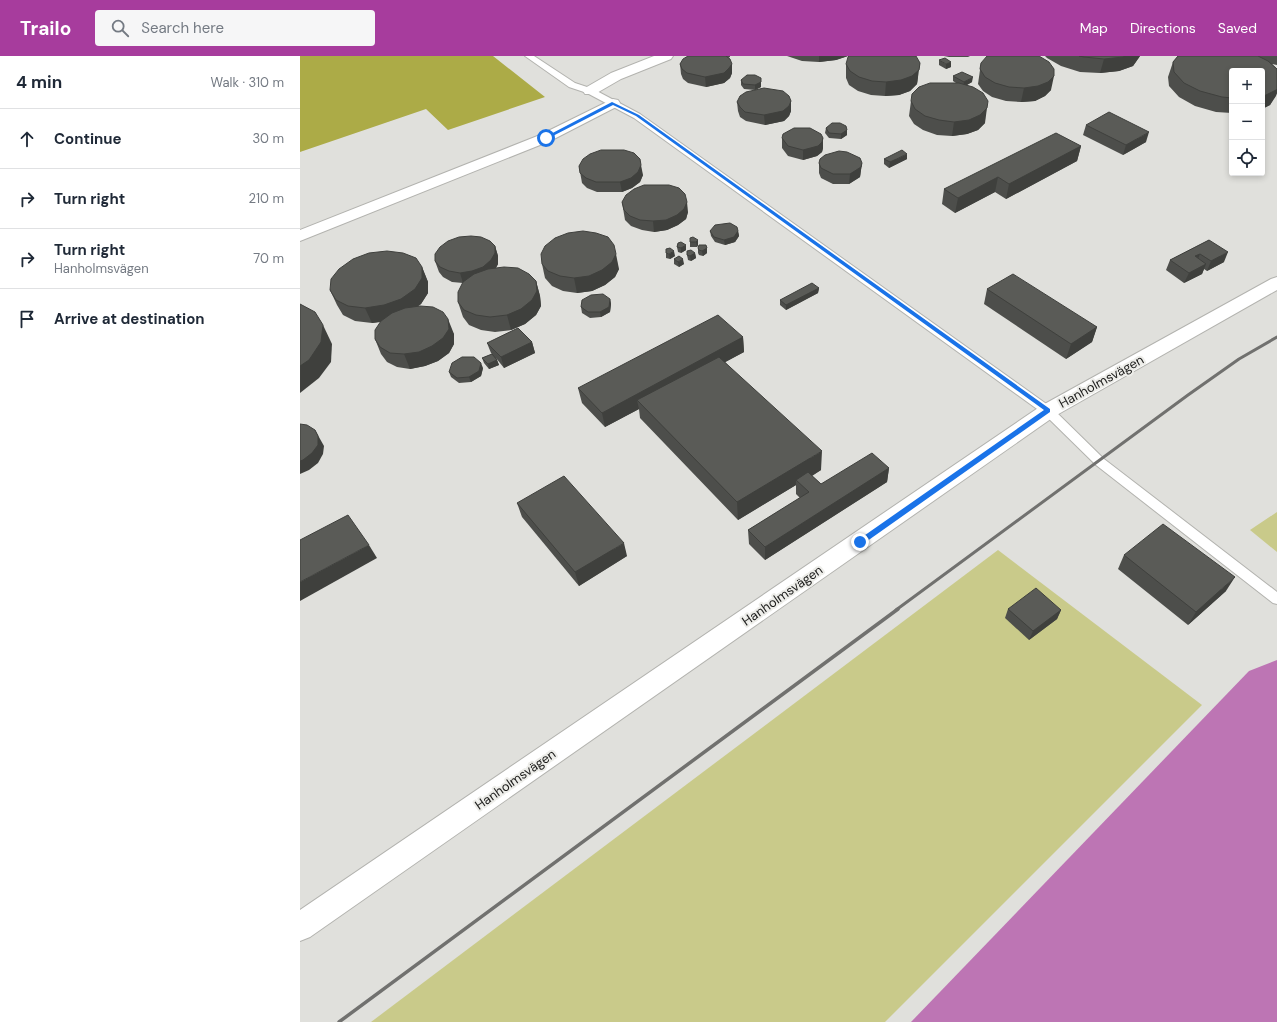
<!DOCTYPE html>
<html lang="en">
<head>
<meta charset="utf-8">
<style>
  body { margin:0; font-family:"DM Sans",sans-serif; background:#f6f6f7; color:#1f2937 }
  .controls { position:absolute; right:12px; top:12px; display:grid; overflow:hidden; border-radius:4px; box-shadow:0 2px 6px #0003 }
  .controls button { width:36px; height:36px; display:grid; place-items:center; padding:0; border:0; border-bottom:1px solid #e0e1e3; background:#fff; color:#1f2937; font:20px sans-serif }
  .stop { position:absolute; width:12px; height:12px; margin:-9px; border:3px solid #1a73e8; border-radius:50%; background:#fff }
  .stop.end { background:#1a73e8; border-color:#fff; box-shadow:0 1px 4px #0008 }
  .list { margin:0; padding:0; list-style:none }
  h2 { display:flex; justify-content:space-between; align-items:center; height:52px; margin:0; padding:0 16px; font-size:17px }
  h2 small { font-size:13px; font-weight:400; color:#747a83 }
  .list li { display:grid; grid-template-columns:26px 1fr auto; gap:12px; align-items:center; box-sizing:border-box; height:60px; padding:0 16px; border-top:1px solid #e0e1e3 }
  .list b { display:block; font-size:15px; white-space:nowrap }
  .list p { margin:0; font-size:13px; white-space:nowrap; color:#747a83 }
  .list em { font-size:13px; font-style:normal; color:#747a83 }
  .icon { flex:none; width:22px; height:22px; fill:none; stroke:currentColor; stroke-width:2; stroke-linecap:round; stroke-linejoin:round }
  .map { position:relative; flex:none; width:977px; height:966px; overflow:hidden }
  header { display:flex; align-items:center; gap:24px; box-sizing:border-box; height:56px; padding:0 20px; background:#a73c9d; color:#fff }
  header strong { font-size:19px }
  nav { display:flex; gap:22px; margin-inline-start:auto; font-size:14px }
  .search { width:280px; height:36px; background:#f6f6f7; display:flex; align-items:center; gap:10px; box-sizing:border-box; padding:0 14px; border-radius:4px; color:#747a83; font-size:15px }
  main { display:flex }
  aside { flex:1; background:#fff }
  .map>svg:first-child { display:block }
  .green { fill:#c9ca8a }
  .forest { fill:#acab47 }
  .water { fill:#bd75b4 }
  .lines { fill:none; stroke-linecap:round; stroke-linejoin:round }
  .service-casing { stroke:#b3b3af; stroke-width:2 }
  .minor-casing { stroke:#b3b3af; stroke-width:2 }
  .service { fill:#fff; fill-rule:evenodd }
  .minor { fill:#fff; fill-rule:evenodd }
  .rail-far1 { stroke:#71716f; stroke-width:3 }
  .rail { stroke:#71716f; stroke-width:3.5 }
  .wall { fill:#4d4e4b }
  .shaded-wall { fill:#3f403d }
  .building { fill:#5a5b57; stroke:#3f403d }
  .route { fill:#1a73e8 }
  .labels { text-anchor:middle; stroke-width:4; stroke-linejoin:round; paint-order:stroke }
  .street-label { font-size:13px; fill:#1b1b1a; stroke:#edede9 }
</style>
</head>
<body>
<header>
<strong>Trailo</strong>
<div class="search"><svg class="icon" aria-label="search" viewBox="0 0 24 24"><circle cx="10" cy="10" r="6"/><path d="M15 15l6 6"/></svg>Search here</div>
<nav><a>Map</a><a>Directions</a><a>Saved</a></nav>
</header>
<main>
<aside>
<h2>4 min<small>Walk · 310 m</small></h2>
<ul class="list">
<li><svg class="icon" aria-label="ahead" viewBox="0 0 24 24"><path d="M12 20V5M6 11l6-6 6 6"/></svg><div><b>Continue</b></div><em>30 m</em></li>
<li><svg class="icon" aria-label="right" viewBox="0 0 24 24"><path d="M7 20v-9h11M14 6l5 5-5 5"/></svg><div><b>Turn right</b></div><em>210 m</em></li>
<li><svg class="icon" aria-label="right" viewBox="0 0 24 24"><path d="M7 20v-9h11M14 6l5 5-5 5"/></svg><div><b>Turn right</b><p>Hanholmsvägen</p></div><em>70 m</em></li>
<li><svg class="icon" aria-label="arrive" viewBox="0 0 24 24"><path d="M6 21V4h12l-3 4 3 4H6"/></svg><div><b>Arrive at destination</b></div></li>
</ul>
</aside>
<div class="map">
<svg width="977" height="966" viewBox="0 0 977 966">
  <rect width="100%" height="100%" fill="#e0e0dc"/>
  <g class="green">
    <polygon points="977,456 977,496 950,474"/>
    <polygon points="698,494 902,649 585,966 71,966"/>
  </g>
  <polygon class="forest" points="0,0 193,0 245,41 148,74 126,53 0,96"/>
  <polygon class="water" points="977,604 977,966 611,966 949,615"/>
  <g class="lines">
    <g class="service-casing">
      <polygon id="service" points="225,0 234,0 275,27 293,33 340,58 752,352 804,403 977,536 977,548 973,547 796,409 744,358 334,62 287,37 269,31"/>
    </g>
    <g class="minor-casing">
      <g id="minor">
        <polygon points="354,0 373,0 371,3 321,23 295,38 285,38 283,35 285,32 311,17"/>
        <polygon points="313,43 318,44 320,47 318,50 250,85 0,185 0,174 240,79"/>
        <polygon points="977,221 977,234 755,360 10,881 0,885 0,854 741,350 971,223"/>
      </g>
    </g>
    <use href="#service" class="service"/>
    <use href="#minor" class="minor"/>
    <polyline class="rail-far1" points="596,554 888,339 939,303 977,281"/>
    <polyline class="rail" points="39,966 598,553"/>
  </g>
  <g class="wall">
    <polygon points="388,0 430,0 430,1 428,2 432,17 430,22 424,27 406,31 388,27 383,23 381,18 380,8"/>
    <polygon points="487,0 548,0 536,4 519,6 502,5"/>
    <polygon points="644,0 670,0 668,1 649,1"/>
    <polygon points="745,0 840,0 833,10 819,15 800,17 780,16 761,10 747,2"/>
    <polygon points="878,0 977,0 977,9 972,8 977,13 977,37 970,49 962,53 962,15 932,15 932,57 916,56 895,50 879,41 869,30 868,21 873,6"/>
    <polygon points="639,4 651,11 646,13 639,9"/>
    <polygon points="681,7 751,34 745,40 735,45 721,46 706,45 692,41 683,35 678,28"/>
    <polygon points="546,8 618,21 617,28 610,35 599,39 585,40 571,39 558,35 549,29 546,22"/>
    <polygon points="653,20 672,26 667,29 685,67 678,74 667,78 652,80 637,79 623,74 614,68 609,60 611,45 656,27 653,25"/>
    <polygon points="461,22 461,31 455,34 491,45 491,55 489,60 484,65 465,69 446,65 440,61 438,55 437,46 455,34 444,33 441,29 441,24"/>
    <polygon points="786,69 846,86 823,99 783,79"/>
    <polygon points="526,72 547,74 547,79 541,83 529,82 525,77"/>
    <polygon points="482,82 523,82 523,92 522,96 517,100 503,104 488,100 482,92"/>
    <polygon points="781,90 777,105 706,143 695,136 655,157 642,148 644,133"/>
    <polygon points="584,103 607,103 589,112 584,108"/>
    <polygon points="519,107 562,107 560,121 549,128 533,128 521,122 519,117"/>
    <polygon points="279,110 343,119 340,126 332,132 322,136 297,136 287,132 282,127"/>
    <polygon points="322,146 388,156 386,163 378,169 367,174 354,176 342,174 331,170 325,164"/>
    <polygon points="410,175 438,175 439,180 435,186 425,189 415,186 411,180"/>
    <polygon points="398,184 398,189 397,191 390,191 390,186"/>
    <polygon points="909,184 924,206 907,215 904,213 902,218 884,227 866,214 870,204"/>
    <polygon points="378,187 386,194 381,197 378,196 377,191"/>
    <polygon points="195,190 198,200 198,208 196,212 236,225 240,240 241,250 236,259 225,268 211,274 195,276 181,274 169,269 163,261 158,246 163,227 152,226 143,221 139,216 135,205"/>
    <polygon points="398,192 407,192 407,197 403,200 399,199 398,197"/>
    <polygon points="366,197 375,200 370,203 366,202"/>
    <polygon points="395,197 396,202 391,205 388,204 387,199"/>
    <polygon points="374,203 384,208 379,211 374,208"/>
    <polygon points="242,208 319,213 315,221 305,229 292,235 277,237 263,235 252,230 245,222"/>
    <polygon points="122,211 128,226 128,237 121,248 118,250 154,278 154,288 149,297 138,305 125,310 110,313 97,311 87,306 81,298 75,283 81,266 72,267 55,265 43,259 37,249 30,234"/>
    <polygon points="519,232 518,237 486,254 480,249 480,244"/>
    <polygon points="687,233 797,271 792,286 766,303 684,248"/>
    <polygon points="310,243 311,248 310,256 301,261 290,262 282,257 281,251"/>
    <polygon points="443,281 444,296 425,306 521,414 512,420 521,428 589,412 587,426 465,504 449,488 448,474 500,442 496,438 496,429 438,464 340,362 339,353 305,371 282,347 278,332"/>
    <polygon points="232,286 235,297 204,312 196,302 197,304 199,309 189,313 184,307 182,302 192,298 191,297 187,287"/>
    <polygon points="183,312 181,320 171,326 159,327 151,321 149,316"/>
    <polygon points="217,447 327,500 279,530 222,461"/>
    <polygon points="824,499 926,535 888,569 818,513"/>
    <polygon points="708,553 761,554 757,563 729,584 705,562"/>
  </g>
  <g class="shaded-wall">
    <polygon points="519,0 548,0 536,4 519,6"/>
    <polygon points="825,0 840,0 833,10 819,15 800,17 804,3"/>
    <polygon points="651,6 651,11 646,13 646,8"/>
    <polygon points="620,7 617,28 610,35 599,39 585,40 586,26"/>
    <polygon points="432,8 432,17 430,22 424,27 406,31 405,21"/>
    <polygon points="754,20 751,34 745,40 735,45 721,46 724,32"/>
    <polygon points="673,21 672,26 663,31 664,26"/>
    <polygon points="461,26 461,31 455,34 455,29"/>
    <polygon points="977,33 977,37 976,40 970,49 962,53 962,41"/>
    <polygon points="491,45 491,55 489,60 484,65 465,69 464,59"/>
    <polygon points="687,52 685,67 678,74 667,78 652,80 654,66"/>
    <polygon points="547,74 547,79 541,83 541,78"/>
    <polygon points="849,76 846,86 823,99 826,89"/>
    <polygon points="523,82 523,92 522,96 517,100 503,104 503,94"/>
    <polygon points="781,90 777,105 706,143 709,128"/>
    <polygon points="607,98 607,103 589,112 590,106"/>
    <polygon points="562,107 560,121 549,128 550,118"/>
    <polygon points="341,109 343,119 340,126 332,132 322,136 320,126"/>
    <polygon points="698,121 695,136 655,157 658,142"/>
    <polygon points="387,146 388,156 386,163 378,169 367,174 354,176 353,165"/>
    <polygon points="438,175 439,180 435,186 425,189 424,184"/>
    <polygon points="398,184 398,189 397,191 396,186"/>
    <polygon points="386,189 386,194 381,197 381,192"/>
    <polygon points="195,190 198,200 198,208 194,215 163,227 160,217"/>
    <polygon points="407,192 407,197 403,200 402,195"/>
    <polygon points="374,195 375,200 370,203 369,198"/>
    <polygon points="928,196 924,206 907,215 911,205"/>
    <polygon points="395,197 396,202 391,205 390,200"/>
    <polygon points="316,198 319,213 315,221 305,229 292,235 277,237 274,222"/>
    <polygon points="900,198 896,208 895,200"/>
    <polygon points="383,203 384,208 379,211 378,206"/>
    <polygon points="906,208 902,218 884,227 889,217"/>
    <polygon points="122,211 128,226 128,237 121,248 107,258 91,264 72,267 65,252"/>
    <polygon points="236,225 240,240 241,250 236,259 225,268 211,274 207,259"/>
    <polygon points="519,232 518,237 486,254 486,249"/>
    <polygon points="310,243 311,248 310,256 301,261 300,256"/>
    <polygon points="148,263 154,278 154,288 149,297 138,305 125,310 110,313 104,298"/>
    <polygon points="23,269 32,288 31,306 19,322 0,337 0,310"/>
    <polygon points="797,271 792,286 766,303 771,288"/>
    <polygon points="443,281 444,296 344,350 337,344 339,353 305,371 302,357"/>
    <polygon points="232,286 235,297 204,312 201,301"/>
    <polygon points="197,304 199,309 189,313 188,308"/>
    <polygon points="181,307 183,312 181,320 171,326 169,321"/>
    <polygon points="15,374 24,390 23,398 18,407 9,414 0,418 0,405"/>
    <polygon points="522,395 521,414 500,427 496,424 496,429 438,464 437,446"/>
    <polygon points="589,412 587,426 465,504 465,491"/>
    <polygon points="324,487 327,500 279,530 275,516"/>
    <polygon points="69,489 77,502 0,545 0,526"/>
    <polygon points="935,521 926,535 888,569 896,556"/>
    <polygon points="761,554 757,563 729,584 733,575"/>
  </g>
  <g class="building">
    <polygon points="388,0 426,0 430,3 432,8 429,12 424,17 405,21 387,17 382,13 380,8 383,3"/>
    <polygon points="549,0 616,0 620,7 619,14 612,20 601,24 586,26 572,25 559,21 550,15 546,8 548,1"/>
    <polygon points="687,0 739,0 749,6 754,13 754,20 748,26 738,30 724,32 709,31 695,27 685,21 680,13 681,7"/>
    <polygon points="779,0 825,0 823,1 804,3 784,1"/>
    <polygon points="878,0 958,0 968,5 977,13 977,33 976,34 962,41 962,15 932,15 932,42 922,41 900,35 884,27 874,16 873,6"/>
    <polygon points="645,2 651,6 646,8 639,4"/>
    <polygon points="662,16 673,21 664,26 653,20"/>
    <polygon points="447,19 455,19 461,22 461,26 455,29 443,28 441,24"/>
    <polygon points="630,27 659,27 673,31 683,37 688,45 687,52 680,59 669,64 654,66 639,64 625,60 615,53 611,45 612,38 619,31"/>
    <polygon points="464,32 483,35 489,40 491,45 489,50 483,55 464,59 445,56 440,51 437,46 440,40 446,36"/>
    <polygon points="809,56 849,76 826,89 786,69"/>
    <polygon points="532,67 540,67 546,70 547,74 541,78 529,77 526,72"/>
    <polygon points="494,72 510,72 521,78 523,82 522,86 518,90 503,94 488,90 482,82 483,78"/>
    <polygon points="756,77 781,90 709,128 698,121 658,142 644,133"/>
    <polygon points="301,94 324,94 334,97 340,103 341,109 338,116 331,122 320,126 296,126 286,122 280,117 279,110 283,103 290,98"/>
    <polygon points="602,94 607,98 590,106 584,103"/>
    <polygon points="539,95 547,96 560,102 562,107 561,111 550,118 533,118 521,112 519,107 520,103 525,99"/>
    <polygon points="344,129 369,129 379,132 385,138 387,146 384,153 377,159 366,164 353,165 340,164 330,160 324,154 322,146 326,139 334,133"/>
    <polygon points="430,167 437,171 438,175 434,181 424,184 414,181 410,175 415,169"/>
    <polygon points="283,175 296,177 308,181 314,189 316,198 312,206 302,214 289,220 274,222 260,220 248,215 242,208 241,198 245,190 255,182 268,177"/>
    <polygon points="171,180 181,181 190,185 195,190 195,197 191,204 183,211 172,215 160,217 149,215 140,211 135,205 135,198 140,191 148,185 159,181"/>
    <polygon points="393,181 398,184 396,186 390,186 390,182"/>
    <polygon points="909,184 928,196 911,205 900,198 895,200 906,208 889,217 870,204"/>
    <polygon points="381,186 386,189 381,192 377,191 378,187"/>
    <polygon points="399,189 406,189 407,192 402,195 399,194 398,192"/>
    <polygon points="370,192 374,195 369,198 366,197 366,193"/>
    <polygon points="391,194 395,197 390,200 387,199 387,195"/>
    <polygon points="87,195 103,197 116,202 122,211 122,222 115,233 101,243 84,249 65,252 48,250 36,244 30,234 31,223 39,213 53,203 69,197"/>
    <polygon points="379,200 383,203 378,206 374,203"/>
    <polygon points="204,211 218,212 229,218 236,225 237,235 232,244 221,253 207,259 190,261 176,259 164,254 158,246 158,236 163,226 174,218 188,213"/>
    <polygon points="713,218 797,271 771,288 687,233"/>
    <polygon points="512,227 519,232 486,249 480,244"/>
    <polygon points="303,238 310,243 309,251 300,256 288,256 281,251 282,244 291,239"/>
    <polygon points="0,248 15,256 23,269 21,286 9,304 0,310"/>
    <polygon points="120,250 133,251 143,256 148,263 149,273 143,282 132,290 119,296 104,298 90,297 80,291 75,283 75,274 81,265 92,257 105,252"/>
    <polygon points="418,259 443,281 302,357 278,332"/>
    <polygon points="218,272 232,286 201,301 187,287"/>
    <polygon points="192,298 197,304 188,308 182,302"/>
    <polygon points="162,301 174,301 181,307 179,315 169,321 157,322 149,316 152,307"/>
    <polygon points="419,301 522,395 437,446 337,344"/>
    <polygon points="0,368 7,369 15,374 18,380 18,389 12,397 3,404 0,405"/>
    <polygon points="572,397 589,412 465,491 448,474 509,436 496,424 508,416 521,428"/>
    <polygon points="264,420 324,487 275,516 217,447"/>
    <polygon points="48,459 69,489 0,526 0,484"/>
    <polygon points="863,468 935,521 896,556 824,499"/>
    <polygon points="736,532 761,554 733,575 708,553"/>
  </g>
  <polygon class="route" points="312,46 339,59 750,353 750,356 563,488 558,488 558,484 744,354 336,60 313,49 247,83 243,82"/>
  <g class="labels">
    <g class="street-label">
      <text transform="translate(801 325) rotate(-29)" y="5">Hanholmsvägen</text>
      <text transform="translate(482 539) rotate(-35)" y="5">Hanholmsvägen</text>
      <text transform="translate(215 723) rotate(-35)" y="5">Hanholmsvägen</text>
    </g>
  </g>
</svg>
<div class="controls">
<button>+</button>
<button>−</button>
<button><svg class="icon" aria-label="locate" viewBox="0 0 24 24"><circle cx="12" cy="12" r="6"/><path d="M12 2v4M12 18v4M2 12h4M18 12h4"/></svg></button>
</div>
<div class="stop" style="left:246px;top:82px"></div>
<div class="stop end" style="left:560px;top:486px"></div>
</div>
</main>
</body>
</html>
